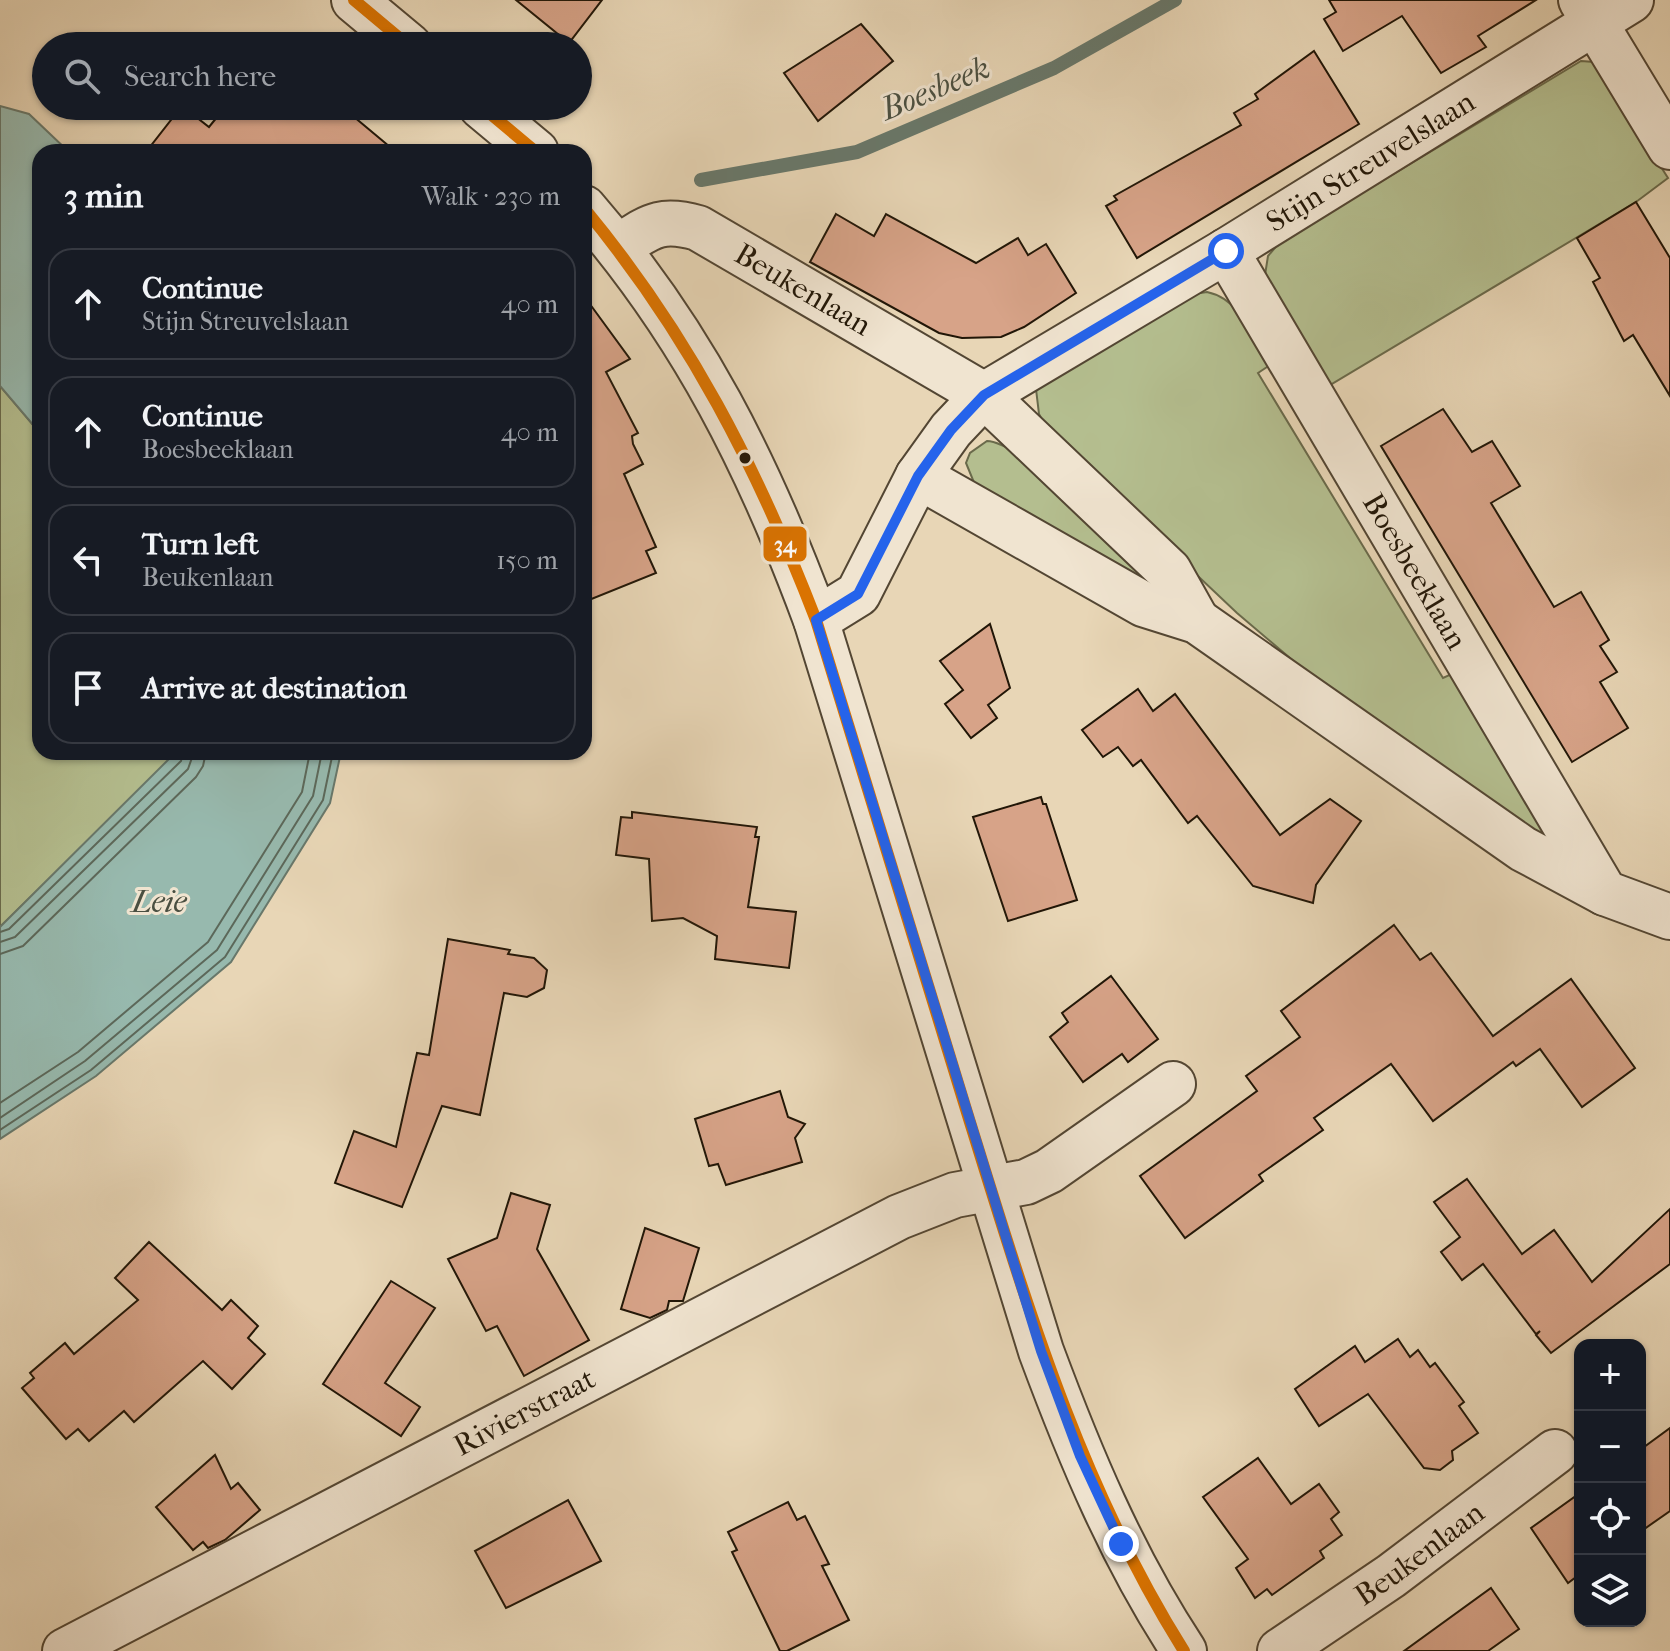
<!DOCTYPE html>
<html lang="en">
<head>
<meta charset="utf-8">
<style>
  body { margin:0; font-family:"IM FELL French Canon",serif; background:#20242c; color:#f1f3f6 }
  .controls { position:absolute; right:24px; bottom:24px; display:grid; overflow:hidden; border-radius:16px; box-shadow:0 2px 6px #0004 }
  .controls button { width:72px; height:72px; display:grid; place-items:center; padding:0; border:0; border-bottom:2px solid #363941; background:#171b24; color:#f1f3f6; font:40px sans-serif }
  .stop { position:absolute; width:24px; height:24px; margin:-18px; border:6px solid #2563eb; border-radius:50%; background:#fff }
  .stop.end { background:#2563eb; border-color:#fff; box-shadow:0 2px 8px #0008 }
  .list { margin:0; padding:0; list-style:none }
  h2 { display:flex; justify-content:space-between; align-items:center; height:104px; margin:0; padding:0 32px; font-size:34px }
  h2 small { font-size:26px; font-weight:400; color:#9ea1a6 }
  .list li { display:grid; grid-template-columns:52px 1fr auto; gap:24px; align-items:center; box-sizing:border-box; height:112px; margin:0 16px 16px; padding:0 16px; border:2px solid #363941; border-radius:24px }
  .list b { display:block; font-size:30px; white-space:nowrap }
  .list p { margin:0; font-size:26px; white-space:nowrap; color:#9ea1a6 }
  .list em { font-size:26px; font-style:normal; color:#9ea1a6 }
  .icon { flex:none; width:44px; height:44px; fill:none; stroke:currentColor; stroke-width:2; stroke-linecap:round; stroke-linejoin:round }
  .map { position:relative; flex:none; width:1670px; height:1651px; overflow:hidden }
  .search { position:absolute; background:#171b24; box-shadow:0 2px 6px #0004; left:32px; top:32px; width:560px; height:88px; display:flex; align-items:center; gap:20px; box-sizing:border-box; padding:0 28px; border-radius:44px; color:#9ea1a6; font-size:30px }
  .panel { position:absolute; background:#171b24; box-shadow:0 2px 6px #0004; left:32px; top:144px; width:560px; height:616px; border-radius:24px }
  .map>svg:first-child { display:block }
  .green { fill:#b4be8f; stroke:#6a6a4b; stroke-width:2 }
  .water { fill:#97b9ae; stroke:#68786b; stroke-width:2 }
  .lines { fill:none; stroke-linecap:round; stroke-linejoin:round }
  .shore { stroke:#5c685a; stroke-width:2 }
  .stream { stroke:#68786b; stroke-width:14 }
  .building { fill:#d7a388; stroke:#211607; stroke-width:2 }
  .minor-casing { stroke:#534633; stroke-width:48 }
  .minor { stroke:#f0e4d0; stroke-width:44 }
  .bus-1-casing { stroke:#f0e4d0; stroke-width:18 }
  .bus-1 { stroke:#da7301; stroke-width:12 }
  .route { stroke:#2563eb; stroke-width:10 }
  .bus-dot { fill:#211607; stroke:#f0e4d0; stroke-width:3 }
  .labels { text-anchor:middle; stroke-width:6; stroke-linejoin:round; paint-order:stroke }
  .street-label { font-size:30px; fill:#211607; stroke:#f0e4d0 }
  .water-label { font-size:32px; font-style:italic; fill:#4a4f41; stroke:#f0e4d0 }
  .line-badge { stroke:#f0e4d0; stroke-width:3 }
  .badge-label { font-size:22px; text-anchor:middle; font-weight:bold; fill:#fff }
</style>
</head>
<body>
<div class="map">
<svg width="1670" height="1651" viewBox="0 0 1670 1651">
  <rect width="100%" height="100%" fill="#e8d6b6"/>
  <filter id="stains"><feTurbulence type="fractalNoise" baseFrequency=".0025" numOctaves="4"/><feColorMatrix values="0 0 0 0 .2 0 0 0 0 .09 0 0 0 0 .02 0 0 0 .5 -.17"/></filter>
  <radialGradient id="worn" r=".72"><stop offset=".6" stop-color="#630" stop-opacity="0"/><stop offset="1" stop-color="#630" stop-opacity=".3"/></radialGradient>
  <g class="green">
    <polygon points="1581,61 1594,62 1668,178 1636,202 1325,388 1265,275 1268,256 1279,243"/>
    <path d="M 1207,292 C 1241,299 1254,337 1270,365 L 1258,373 L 1443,678 L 1456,672 L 1545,832 L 1537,834 L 1310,675 L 1237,613 L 1052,438 L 1039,414 L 1036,389 L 1194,294 Z"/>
    <polygon points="0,386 40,433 40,752 176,752 176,755 0,927"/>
    <path d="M 987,441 C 1026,443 1120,547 1153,577 L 1145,589 L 975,485 L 966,463 L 970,453 Z"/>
  </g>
  <g class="water">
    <polygon points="0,106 29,114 69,152 40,152 40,433 0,386"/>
    <polygon points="176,752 341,752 330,803 231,962 96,1076 0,1139 0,927"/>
  </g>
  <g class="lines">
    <g class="shore">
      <polyline points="0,932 9,929 181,761 183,752"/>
      <polyline points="0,942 15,937 188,769 194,752"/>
      <polyline points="0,954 23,946 196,777 203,766 206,752"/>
      <polyline points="0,1103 78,1052 208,942 302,792 310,752"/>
      <polyline points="0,1118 85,1061 217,950 313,796 322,752"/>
      <polyline points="0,1130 91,1070 225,957 323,800 333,752"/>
    </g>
    <polyline class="stream" points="701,180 857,152 1054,68 1175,0"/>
  </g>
  <g class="building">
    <polygon points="516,0 602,0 569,43"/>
    <polygon points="1329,0 1536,0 1478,36 1486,47 1441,73 1402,16 1343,51 1324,19 1336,12"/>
    <polygon points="861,24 893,61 818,121 784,73"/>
    <polygon points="1314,51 1359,124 1137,258 1106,206 1117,200 1114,196 1241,125 1234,113 1258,99 1255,94"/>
    <polygon points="182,106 209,127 226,106 341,106 396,152 146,152"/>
    <polygon points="1636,202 1670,258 1670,396 1633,335 1624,341 1593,282 1600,278 1577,238"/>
    <polygon points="836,214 874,236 886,214 976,263 1018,238 1028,255 1046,244 1076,293 1024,327 1001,337 962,338 939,333 810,262"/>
    <polygon points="584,296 630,359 606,372 638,433 632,436 633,444 643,464 624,474 656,547 646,551 656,573 584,602"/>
    <polygon points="1443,409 1472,452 1492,441 1520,486 1491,503 1554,607 1581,592 1609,640 1600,646 1617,672 1600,682 1628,728 1572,762 1381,446"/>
    <polygon points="990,624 1010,688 988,705 997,718 971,738 945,704 963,690 940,661"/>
    <polygon points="1138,689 1153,711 1175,694 1280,835 1330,799 1361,821 1316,885 1313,903 1253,886 1197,816 1188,823 1141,760 1133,766 1118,747 1103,757 1082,730"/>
    <polygon points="1041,797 1043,804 1046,804 1077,900 1008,921 973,817"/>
    <polygon points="632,812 757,827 755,837 759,837 748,907 796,912 789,968 715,959 717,936 683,918 652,921 649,859 616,855 621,817 632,818"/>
    <polygon points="1394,925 1420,960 1431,953 1493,1036 1571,979 1635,1068 1582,1107 1540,1049 1516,1066 1513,1062 1433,1121 1391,1064 1314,1118 1323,1130 1259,1175 1263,1181 1185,1238 1140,1176 1257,1091 1246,1076 1300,1037 1281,1011"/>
    <polygon points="448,939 510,950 508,954 534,958 547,970 544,988 527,997 504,993 480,1115 442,1106 402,1207 335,1183 354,1131 396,1147 417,1053 429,1055"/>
    <polygon points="1111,976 1158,1039 1128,1062 1122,1054 1083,1082 1050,1037 1068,1022 1062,1013"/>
    <polygon points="780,1091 788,1117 805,1124 795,1138 802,1162 726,1185 718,1164 709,1166 695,1119"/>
    <polygon points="1467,1179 1522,1254 1554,1230 1592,1282 1670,1209 1670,1264 1551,1353 1536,1335 1540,1331 1536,1334 1483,1264 1462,1280 1441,1252 1460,1237 1434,1202"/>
    <polygon points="511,1193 550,1205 537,1249 589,1340 524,1376 497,1326 486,1331 448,1259 497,1238"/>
    <polygon points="645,1228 699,1248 683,1301 669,1301 667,1310 650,1318 621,1309"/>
    <polygon points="149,1242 222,1310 231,1300 258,1326 248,1338 265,1354 232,1389 203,1361 134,1422 124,1411 89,1441 78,1429 66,1439 22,1388 34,1378 30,1373 65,1343 74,1354 138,1300 115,1278"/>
    <polygon points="391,1281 435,1308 385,1383 420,1407 401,1436 323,1384"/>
    <polygon points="1398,1339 1410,1357 1418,1350 1430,1367 1435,1363 1464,1402 1459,1406 1478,1433 1452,1451 1453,1460 1440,1470 1424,1468 1368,1394 1319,1426 1295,1389 1355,1346 1365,1362"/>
    <polygon points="1670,1428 1670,1511 1640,1532 1640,1450"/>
    <polygon points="215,1455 231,1489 238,1483 260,1510 225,1540 208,1548 203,1542 193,1550 156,1507"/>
    <polygon points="1258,1458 1291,1504 1319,1484 1339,1512 1331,1519 1342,1535 1320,1551 1324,1558 1272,1595 1267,1589 1255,1598 1236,1568 1248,1559 1203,1497"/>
    <polygon points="1580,1493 1580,1574 1568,1583 1531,1528"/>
    <polygon points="568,1500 601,1561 506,1608 475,1551"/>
    <polygon points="788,1502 797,1520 805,1516 829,1564 822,1566 849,1620 787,1651 780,1651 732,1552 737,1550 728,1532"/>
    <polygon points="1491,1588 1519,1629 1488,1651 1404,1651"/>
  </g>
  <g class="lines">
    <g class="minor-casing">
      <g id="minor">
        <polyline points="354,0 409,46"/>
        <polyline points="1581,0 1670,147"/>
        <polyline points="481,106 536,152"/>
        <path d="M 584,208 C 693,333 759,466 816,620 L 1041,1351 C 1080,1456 1122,1557 1184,1651"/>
        <path id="s1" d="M 618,247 C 650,227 659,217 698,228 L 984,395 L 1169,571 L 1197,621"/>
        <path id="s2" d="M 1226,251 L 1605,893 L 1670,917"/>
        <polyline points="918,476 1143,604 1197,621 1523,849 1605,893"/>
        <path id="s3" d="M 816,620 L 858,594 L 918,476 L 951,430 L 984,395 L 1226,251 L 1631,0"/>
        <path id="s4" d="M 65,1651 L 899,1217 L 955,1195 L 1026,1182 L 1049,1171 L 1173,1084"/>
        <path id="s5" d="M 1280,1651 L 1391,1576 L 1555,1452"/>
      </g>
    </g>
    <use href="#minor" class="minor"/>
    <g class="bus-1-casing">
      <g id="bus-1">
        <polyline points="354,0 409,46"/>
        <polyline points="481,106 536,152"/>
        <path d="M 584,208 C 689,335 757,467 816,620 C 867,786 918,952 969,1119 C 1027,1305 1079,1484 1184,1651"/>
      </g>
    </g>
    <use href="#bus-1" class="bus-1"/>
  </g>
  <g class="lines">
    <polyline class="route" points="1121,1544 1080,1456 1041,1351 816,620 858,594 918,476 951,430 984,395 1226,251"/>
  </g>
  <circle class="bus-dot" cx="745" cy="458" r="7"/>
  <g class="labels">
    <g class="street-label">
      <text dy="10" stroke="none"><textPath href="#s3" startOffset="738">Stijn Streuvelslaan</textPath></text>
      <text dy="10" stroke="none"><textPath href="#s1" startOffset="208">Beukenlaan</textPath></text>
      <text dy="10" stroke="none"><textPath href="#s2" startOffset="372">Boesbeeklaan</textPath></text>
      <text dy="10" stroke="none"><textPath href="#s4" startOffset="518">Rivierstraat</textPath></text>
      <text dy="10" stroke="none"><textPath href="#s5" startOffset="170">Beukenlaan</textPath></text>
    </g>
    <g class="water-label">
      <text transform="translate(935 88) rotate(-23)" y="11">Boesbeek</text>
      <text x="159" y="912">Leie</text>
    </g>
  </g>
  <rect class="line-badge" x="762" y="525" width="46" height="38" rx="8" fill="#da7301"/>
  <g class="badge-label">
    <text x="785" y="552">34</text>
  </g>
  <rect width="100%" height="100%" filter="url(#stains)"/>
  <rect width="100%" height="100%" fill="url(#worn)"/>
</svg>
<div class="controls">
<button>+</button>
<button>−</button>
<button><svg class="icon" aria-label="locate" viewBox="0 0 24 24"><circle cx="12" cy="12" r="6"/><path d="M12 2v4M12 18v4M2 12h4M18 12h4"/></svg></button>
<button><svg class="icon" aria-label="layers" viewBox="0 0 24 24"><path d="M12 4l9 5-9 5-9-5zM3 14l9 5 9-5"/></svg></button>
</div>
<div class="stop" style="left:1226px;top:251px"></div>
<div class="stop end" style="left:1121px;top:1544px"></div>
<div class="search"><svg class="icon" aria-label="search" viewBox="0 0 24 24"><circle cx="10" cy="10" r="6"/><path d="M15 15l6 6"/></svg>Search here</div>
<section class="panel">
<h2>3 min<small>Walk · 230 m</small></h2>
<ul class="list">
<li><svg class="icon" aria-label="ahead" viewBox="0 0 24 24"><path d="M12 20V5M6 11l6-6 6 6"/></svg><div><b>Continue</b><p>Stijn Streuvelslaan</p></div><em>40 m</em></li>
<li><svg class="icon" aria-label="ahead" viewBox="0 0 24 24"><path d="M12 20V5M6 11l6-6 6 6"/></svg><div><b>Continue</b><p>Boesbeeklaan</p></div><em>40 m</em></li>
<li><svg class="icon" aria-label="left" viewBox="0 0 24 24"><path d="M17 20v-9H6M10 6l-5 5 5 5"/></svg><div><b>Turn left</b><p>Beukenlaan</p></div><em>150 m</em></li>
<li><svg class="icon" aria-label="arrive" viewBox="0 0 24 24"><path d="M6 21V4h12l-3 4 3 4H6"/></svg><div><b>Arrive at destination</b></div></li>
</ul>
</section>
</div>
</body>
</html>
